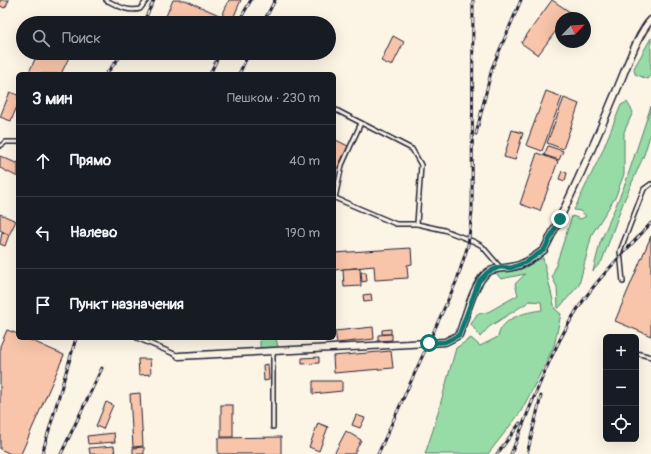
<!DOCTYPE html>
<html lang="ru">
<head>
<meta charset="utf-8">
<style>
  body { margin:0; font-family:Pangolin,sans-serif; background:#20242c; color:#f1f3f6 }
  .controls { position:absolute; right:12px; bottom:12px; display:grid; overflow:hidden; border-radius:6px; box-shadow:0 4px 16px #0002 }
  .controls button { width:36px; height:36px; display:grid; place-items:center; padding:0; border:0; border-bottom:1px solid #363941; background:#171b24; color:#f1f3f6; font:20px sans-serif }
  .compass { position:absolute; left:555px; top:12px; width:36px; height:36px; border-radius:50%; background:#171b24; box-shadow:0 4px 16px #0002; rotate:65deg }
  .stop { position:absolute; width:12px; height:12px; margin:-9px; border:3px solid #0f766e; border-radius:50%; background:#fff }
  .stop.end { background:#0f766e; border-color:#fff; box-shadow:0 1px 4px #0008 }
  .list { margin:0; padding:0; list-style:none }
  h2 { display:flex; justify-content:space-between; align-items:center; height:52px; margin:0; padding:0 16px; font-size:17px }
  h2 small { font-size:13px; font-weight:400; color:#9ea1a6 }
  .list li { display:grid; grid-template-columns:26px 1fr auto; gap:12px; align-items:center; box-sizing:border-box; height:72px; padding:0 16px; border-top:1px solid #363941 }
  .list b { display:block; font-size:15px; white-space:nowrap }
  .list em { font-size:13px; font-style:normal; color:#9ea1a6 }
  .icon { flex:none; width:22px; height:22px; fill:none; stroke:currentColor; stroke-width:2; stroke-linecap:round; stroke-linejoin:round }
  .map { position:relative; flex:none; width:651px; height:454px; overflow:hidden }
  .search { position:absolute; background:#171b24; box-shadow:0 4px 16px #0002; left:16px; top:16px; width:320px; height:44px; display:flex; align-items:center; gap:10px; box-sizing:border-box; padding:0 14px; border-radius:22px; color:#9ea1a6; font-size:15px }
  .panel { position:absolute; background:#171b24; box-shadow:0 4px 16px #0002; left:16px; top:72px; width:320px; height:268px; border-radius:6px }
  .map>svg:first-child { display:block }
  .green { fill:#97dba6; stroke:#5c7e70 }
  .building { fill:#f9c5aa; stroke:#22223b }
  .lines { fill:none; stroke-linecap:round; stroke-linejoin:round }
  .service-casing { stroke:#22223b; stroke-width:6 }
  .minor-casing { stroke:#22223b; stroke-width:9 }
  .service { stroke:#fcf5e5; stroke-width:3 }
  .minor { stroke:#fcf5e5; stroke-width:6 }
  .rail-casing { stroke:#22223b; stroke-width:3 }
  .rail { stroke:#fcf5e5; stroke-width:1.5; stroke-dasharray:4.5; stroke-linecap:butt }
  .route { stroke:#0f766e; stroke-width:5 }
</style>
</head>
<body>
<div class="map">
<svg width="651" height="454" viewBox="0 0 651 454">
  <rect width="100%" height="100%" fill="#fcf5e5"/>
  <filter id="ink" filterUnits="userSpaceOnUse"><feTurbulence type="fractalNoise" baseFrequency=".025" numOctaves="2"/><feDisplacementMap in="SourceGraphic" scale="8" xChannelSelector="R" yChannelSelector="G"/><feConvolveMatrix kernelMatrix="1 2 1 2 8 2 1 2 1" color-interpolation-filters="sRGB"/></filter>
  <g filter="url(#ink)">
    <g class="green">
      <polygon points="651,38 651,75 647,79 635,74 634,68"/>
      <polygon points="627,102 633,112 624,132 624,174 615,198 592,234 579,285 558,309 557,287 552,277 572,216 581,219 586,216 580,211 574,210 602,152 621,105"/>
      <polygon points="651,106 651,132 644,155 623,203 602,261 593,271 600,243 625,184"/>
      <path d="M 543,258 L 555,309 L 561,314 L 554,346 L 531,392 L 520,413 L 488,454 L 425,454 L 433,430 L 456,348 L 471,338 L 480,346 L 498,337 C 501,318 525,312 542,310 L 541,302 L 530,301 L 489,327 L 480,337 L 471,324 L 477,314 L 488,312 L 518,295 L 515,284 L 525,274 L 501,279 L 496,273 L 505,269 L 516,269 Z"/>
      <polygon points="260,338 276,338 278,347 273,350 260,348"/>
    </g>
    <g class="building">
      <polygon points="0,0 9,0 5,8 0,6"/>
      <polygon points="173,0 185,0 219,15 216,23 163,23"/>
      <polygon points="229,0 241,0 231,23 219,23"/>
      <polygon points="552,0 570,12 566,18 561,18 561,24 538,55 521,43"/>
      <polygon points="393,36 404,42 392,66 381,61"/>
      <polygon points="38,53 71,53 61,74 28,74"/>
      <polygon points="546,91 562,97 542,151 526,145"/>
      <polygon points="10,92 18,95 18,104 11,121 0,117"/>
      <polygon points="564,98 579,104 563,149 547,143"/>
      <polygon points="512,130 523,133 515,160 504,157"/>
      <polygon points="334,139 348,146 334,175"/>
      <polygon points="548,146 563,151 559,160 544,155"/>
      <polygon points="537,153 558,161 540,211 520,204"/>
      <polygon points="0,156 16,163 18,162 18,177 0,168"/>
      <polygon points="562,171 567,173 565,181 559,179"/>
      <polygon points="0,214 16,221 9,235 0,230"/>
      <polygon points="2,232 9,235 5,246 0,244"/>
      <polygon points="651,236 651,336 615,321"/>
      <polygon points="411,248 412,264 407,265 408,278 375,280 374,266 334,270 334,253"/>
      <polygon points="360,268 361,286 344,287 343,269"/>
      <polygon points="361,272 366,272 367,281 362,282"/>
      <polygon points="371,294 372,301 364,302 363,295"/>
      <polygon points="373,327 374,339 337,343 335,331"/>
      <polygon points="391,329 391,334 382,334 382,330"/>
      <polygon points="7,330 18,334 18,338 26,338 64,355 21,454 11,454 0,449 0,346"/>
      <polygon points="392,334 392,340 378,341 378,335"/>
      <polygon points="391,351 393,368 334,373 333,356"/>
      <polygon points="319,357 319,363 302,364 302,358"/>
      <polygon points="138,359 150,359 151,374 139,375"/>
      <polygon points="268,364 269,380 264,381 263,365"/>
      <polygon points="313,381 342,381 342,391 313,394"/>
      <polygon points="140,393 143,446 133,447 130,394"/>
      <polygon points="106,402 113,405 103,429 96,426"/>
      <rect x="221" y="405" width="12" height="32"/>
      <polygon points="356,415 365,418 360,428 352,425"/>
      <polygon points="318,423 328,427 319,451 309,447"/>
      <polygon points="346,431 361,440 354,454 334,454"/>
      <polygon points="114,433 115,442 88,444 87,436"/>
      <polygon points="281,437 281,454 218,454 218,438"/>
      <polygon points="114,446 115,454 90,454 89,448"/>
      <polygon points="144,447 144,454 133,454 133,448"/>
    </g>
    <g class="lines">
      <g class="service-casing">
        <g id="service">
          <path d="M 106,0 C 118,6 127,12 140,9 L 147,0"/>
          <polyline points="334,109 412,149 421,165 417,224"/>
          <polyline points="361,123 342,165 335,198 396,224 417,224 444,230 475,242 482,246 500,267"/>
          <polyline points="0,146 6,142 18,142"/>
          <polyline points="623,282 620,251 644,189 651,184"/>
          <polyline points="137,338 179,356"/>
          <polyline points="636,353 651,357"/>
          <polyline points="273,427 273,353"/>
        </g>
      </g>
      <g class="minor-casing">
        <path id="minor" d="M 179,356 L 429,343 L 445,342 L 459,335 C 465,319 474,281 488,272 C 497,267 503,269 512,267 C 524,265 534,257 544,250 C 570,199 593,147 615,94 C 624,75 637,34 651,20"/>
      </g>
      <use href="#service" class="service"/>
      <use href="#minor" class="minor"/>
      <g class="rail-casing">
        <g id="rail">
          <polyline points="143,23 154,0"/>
          <polyline points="238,23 251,0"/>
          <polyline points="263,23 275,0"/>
          <polyline points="106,74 123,53"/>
          <polyline points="210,74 220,53"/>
          <polyline points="239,74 249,53"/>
          <polyline points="476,134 492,68 521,0"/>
          <polyline points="42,454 76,338"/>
          <polyline points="61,454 102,368"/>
          <polyline points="378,454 457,280 468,245 472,212 473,0"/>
          <polyline points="497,454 520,423"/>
          <path d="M 511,454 C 532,404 553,342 585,298 C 604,271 629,248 651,223"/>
          <polyline points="527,454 541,396"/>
        </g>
      </g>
      <use href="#rail" class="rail"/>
    </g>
  </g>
  <g class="lines" filter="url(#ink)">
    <polyline class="route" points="429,343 445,342 459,335 479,281 488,272 500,267 511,268 526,262 544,250 560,219"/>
  </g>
</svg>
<div class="controls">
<button>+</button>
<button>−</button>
<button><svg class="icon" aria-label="locate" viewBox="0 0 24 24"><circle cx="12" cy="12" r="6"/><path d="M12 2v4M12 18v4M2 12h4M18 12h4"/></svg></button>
</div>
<svg class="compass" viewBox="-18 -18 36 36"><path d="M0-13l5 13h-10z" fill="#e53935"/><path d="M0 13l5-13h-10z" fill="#9ea1a6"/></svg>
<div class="stop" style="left:429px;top:343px"></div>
<div class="stop end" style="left:560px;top:219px"></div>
<div class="search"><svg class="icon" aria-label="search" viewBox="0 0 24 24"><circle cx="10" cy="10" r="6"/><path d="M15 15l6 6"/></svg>Поиск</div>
<section class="panel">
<h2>3 мин<small>Пешком · 230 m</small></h2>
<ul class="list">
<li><svg class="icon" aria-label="ahead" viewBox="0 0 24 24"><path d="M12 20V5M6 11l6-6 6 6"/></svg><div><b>Прямо</b></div><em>40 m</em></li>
<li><svg class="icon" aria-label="left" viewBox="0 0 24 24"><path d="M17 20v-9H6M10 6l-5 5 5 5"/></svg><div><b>Налево</b></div><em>190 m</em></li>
<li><svg class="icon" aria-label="arrive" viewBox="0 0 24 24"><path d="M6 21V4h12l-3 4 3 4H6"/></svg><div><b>Пункт назначения</b></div></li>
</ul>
</section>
</div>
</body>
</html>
